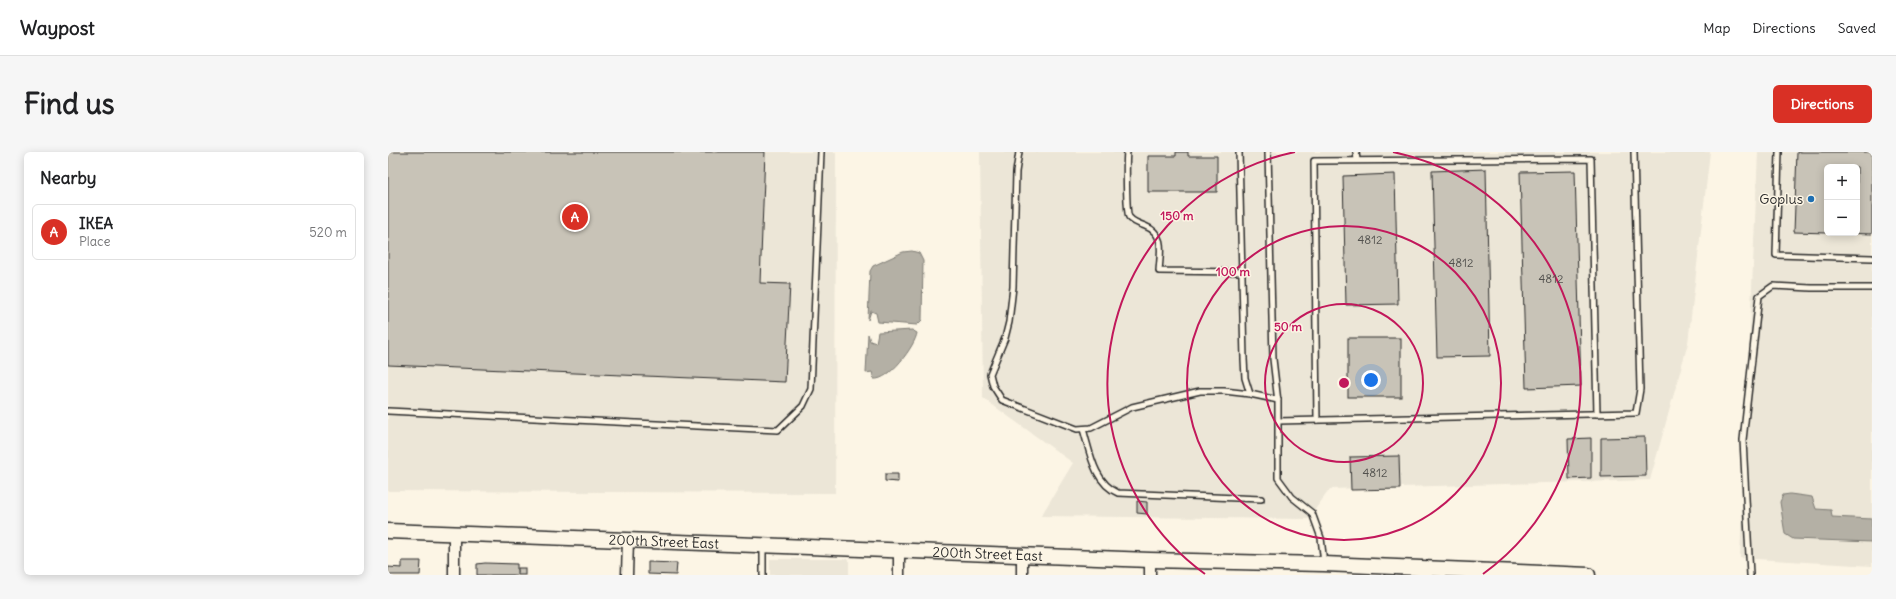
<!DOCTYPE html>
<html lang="en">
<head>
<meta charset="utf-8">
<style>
  body { margin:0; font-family:Delius,sans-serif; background:#f6f6f6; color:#202124 }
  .controls { position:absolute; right:12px; top:12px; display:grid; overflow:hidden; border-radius:6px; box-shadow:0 2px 10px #0003 }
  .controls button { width:36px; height:36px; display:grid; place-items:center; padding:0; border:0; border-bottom:1px solid #e0e0e0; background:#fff; color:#202124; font:20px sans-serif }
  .you { position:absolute; left:983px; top:228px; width:14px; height:14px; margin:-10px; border:3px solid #fff; border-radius:50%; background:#1a73e8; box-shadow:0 0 0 6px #1a73e833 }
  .badge { display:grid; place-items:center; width:26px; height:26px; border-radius:50%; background:#d93025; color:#fff; font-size:13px; font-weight:700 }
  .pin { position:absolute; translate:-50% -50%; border:2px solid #fff; box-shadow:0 1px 4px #0006 }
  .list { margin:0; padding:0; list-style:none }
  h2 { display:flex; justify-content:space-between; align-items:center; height:52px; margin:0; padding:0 16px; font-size:17px }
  h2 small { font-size:13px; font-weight:400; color:#757577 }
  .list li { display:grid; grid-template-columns:26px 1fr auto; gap:12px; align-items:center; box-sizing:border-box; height:56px; margin:0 8px 8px; padding:0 8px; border:1px solid #e0e0e0; border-radius:6px }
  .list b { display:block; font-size:15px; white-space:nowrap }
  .list p { margin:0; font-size:13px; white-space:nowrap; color:#757577 }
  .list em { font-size:13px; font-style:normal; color:#757577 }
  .map { position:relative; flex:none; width:1484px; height:423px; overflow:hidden; border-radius:6px }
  header { display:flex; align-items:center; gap:24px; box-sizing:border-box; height:56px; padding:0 20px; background:#fff; border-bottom:1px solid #e0e0e0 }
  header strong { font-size:19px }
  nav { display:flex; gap:22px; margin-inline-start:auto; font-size:14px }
  .intro { display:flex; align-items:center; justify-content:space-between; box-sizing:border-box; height:96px; padding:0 24px }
  h1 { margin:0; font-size:28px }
  .button { padding:10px 18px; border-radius:6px; background:#d93025; color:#fff; font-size:14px; font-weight:700 }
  main { display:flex; gap:24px; padding:0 24px }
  aside { flex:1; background:#fff; border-radius:6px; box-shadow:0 2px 10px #0003 }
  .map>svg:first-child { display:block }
  .built { fill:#ece6d7; fill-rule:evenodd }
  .water { fill:#b4b0a5; stroke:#7d7b74 }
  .building { fill:#c8c3b7; stroke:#2b2b2b }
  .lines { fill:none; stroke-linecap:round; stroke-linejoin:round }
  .lane-casing { stroke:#2b2b2b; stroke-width:8 }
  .street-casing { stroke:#2b2b2b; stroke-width:13 }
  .secondary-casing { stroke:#2b2b2b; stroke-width:17 }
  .lane { stroke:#fcf5e5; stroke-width:5 }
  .street { stroke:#fcf5e5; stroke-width:10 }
  .secondary { stroke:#fcf5e5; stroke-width:14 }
  .ring { fill:none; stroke:#c2185b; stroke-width:2 }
  .poi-dot { fill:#1f6fb2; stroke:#fcf5e5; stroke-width:1.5 }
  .labels { text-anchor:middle; stroke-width:3; stroke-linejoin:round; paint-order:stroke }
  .number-label { font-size:12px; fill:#52514e }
  .poi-label { font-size:14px; fill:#2b2b2b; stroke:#fcf5e5; text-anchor:end }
  .street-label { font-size:14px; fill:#2b2b2b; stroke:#fcf5e5 }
  .centre { fill:#c2185b; stroke:#fcf5e5; stroke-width:2 }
  .ring-label { font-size:12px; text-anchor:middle; font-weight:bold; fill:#c2185b; stroke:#fcf5e5; stroke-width:3; stroke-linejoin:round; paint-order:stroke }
</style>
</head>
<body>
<header>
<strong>Waypost</strong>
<nav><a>Map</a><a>Directions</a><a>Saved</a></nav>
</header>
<div class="intro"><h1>Find us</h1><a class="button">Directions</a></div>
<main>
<aside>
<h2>Nearby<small></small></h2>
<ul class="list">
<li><span class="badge">A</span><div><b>IKEA</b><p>Place</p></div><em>520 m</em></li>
</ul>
</aside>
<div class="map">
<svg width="1484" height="423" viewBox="0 0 1484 423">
  <rect width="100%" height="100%" fill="#fcf5e5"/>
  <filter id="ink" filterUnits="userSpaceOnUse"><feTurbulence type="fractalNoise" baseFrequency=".025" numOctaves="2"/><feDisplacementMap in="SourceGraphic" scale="8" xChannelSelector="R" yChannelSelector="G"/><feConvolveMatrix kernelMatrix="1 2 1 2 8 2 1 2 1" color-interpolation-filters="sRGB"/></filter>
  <g filter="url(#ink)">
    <g class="built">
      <polygon points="0,0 448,0 447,341 0,339"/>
      <polygon points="592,0 1322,0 1300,191 1262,328 942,337 920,367 653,364 685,311 595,246"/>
      <path d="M 1370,0 L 1484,0 L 1484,414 L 1352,406 ZM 1439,15 L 1469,15 L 1469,81 L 1439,81 Z"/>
      <rect x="382" y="407" width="79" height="16"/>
    </g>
    <g class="water">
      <polygon points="524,99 531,101 535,109 534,168 529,173 490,170 488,161 483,159 480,168 482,119 485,114 515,100"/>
      <path d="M 524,178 L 529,181 C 527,194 501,229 486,227 L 484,220 L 478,221 L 480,182 L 482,189 L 488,191 L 490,180 Z"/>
      <polygon points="1402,342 1424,345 1428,357 1443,358 1444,365 1484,367 1484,390 1405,387 1397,382 1392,350 1395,343"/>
    </g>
    <g class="building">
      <polygon points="0,0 377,0 372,131 402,132 397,230 0,213"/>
      <polygon points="788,0 800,0 800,4 829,4 829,40 760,40 760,4 788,4"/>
      <polygon points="1409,0 1484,0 1484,82 1452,81 1469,81 1469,15 1439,15 1439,81 1406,80"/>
      <polygon points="1098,17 1102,204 1049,205 1044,19"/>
      <polygon points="1187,19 1193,234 1138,236 1132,20"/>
      <polygon points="1007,22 1010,152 958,153 955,24"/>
      <rect x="960" y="186" width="53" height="59"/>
      <polygon points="1257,285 1258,324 1213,325 1213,286"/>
      <polygon points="1203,286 1203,326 1181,327 1180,287"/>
      <polygon points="1011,304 1012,337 963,338 962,305"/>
      <polygon points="497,322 510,322 510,330 497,329"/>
      <polygon points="749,349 759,350 759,362 749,361"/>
      <polygon points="14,409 33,409 32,423 0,423 0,415 14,416"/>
      <polygon points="260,410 289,411 288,423 260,422"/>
      <polygon points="97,411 129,412 129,423 89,423 89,412"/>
      <rect x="130" y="416" width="7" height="7"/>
    </g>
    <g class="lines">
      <g class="lane-casing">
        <g id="lane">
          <polyline points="631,0 628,20 625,135 621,170 617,186 602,222 605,234 614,248 689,277 703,276 744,255 812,239 836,239 862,242 890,248"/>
          <path d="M 739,0 C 738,8 738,60 741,65 C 745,70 751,72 757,74 C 778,82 772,101 771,119 L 854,120"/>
          <polyline points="851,0 856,207 857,226 862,242"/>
          <polyline points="880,0 885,207 890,250 890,326 904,345 924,361 933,386 936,411"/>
          <polyline points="968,0 969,8"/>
          <polyline points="1391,0 1388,103 1484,106"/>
          <polyline points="0,259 390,278 415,254 423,237 433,0"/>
          <polyline points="929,268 926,9 1203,7 1209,262"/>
          <polyline points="890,269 1248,261 1252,237 1246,0"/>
          <path d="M 695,277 C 702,300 706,331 730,341 L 873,347"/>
          <polyline points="375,394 375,423"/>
          <polyline points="1362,423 1355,288 1371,144 1385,134 1423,136 1484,136"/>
        </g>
      </g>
      <g class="street-casing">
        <g id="street">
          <polyline points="634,402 634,423"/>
          <polyline points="762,408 762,423"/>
          <polyline points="66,423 66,382"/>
          <polyline points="239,423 240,387"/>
          <polyline points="511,423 511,397"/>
        </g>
      </g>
      <g class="secondary-casing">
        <g id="secondary">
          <path id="s1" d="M 0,379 L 762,408 L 936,412 L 1200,423"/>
        </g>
      </g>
      <use href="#lane" class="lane"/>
      <use href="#street" class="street"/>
      <use href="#secondary" class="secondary"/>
    </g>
  </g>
  <g class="ring">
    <circle cx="956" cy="231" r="79"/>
    <circle cx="956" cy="231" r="157"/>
    <path d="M817 422A236 236 0 0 1 907 0M1005 0A236 236 0 0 1 1095 422"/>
  </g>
  <circle class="poi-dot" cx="1423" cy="47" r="4"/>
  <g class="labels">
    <g class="number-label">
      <text x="982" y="92">4812</text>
      <text x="1073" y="115">4812</text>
      <text x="1163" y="131">4812</text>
      <text x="987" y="325">4812</text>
    </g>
    <g class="poi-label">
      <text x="1415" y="52">Goplus</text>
    </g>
    <g class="street-label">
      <text dy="5" stroke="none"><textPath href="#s1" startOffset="276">200th Street East</textPath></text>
      <text dy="5" stroke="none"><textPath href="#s1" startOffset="600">200th Street East</textPath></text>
    </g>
  </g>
  <circle cx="956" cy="231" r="6" class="centre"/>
  <g class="ring-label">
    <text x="789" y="68">150 m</text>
    <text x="845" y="124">100 m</text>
    <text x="900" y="179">50 m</text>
  </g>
</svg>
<div class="controls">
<button>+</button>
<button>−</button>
</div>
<div class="you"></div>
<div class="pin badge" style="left:187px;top:65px">A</div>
</div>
</main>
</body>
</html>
